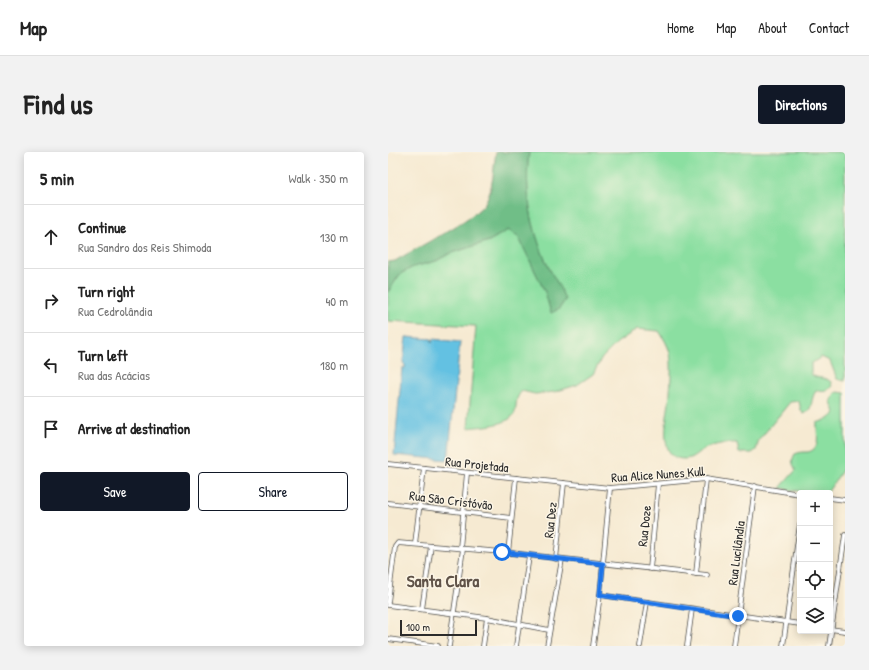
<!DOCTYPE html>
<html lang="en">
<head>
<meta charset="utf-8">
<style>
  body { margin:0; font-family:"Patrick Hand",sans-serif; background:#f2f2f2; color:#222 }
  .controls { position:absolute; right:12px; bottom:12px; display:grid; overflow:hidden; border-radius:4px; box-shadow:0 2px 10px #0003 }
  .controls button { width:36px; height:36px; display:grid; place-items:center; padding:0; border:0; border-bottom:1px solid #e0e0e0; background:#fff; color:#222; font:20px sans-serif }
  .scale { position:absolute; left:12px; bottom:10px; width:77px; box-sizing:border-box; padding-left:4px; border:2px solid #2b2b2b; border-top:0; font-size:11px; line-height:14px; white-space:nowrap; color:#2b2b2b; -webkit-text-stroke:3px #fcf5e5; paint-order:stroke }
  .stop { position:absolute; width:12px; height:12px; margin:-9px; border:3px solid #1a73e8; border-radius:50%; background:#fff }
  .stop.end { background:#1a73e8; border-color:#fff; box-shadow:0 1px 4px #0008 }
  .list { margin:0; padding:0; list-style:none }
  h2 { display:flex; justify-content:space-between; align-items:center; height:52px; margin:0; padding:0 16px; font-size:17px }
  h2 small { font-size:13px; font-weight:400; color:#767676 }
  .list li { display:grid; grid-template-columns:26px 1fr auto; gap:12px; align-items:center; box-sizing:border-box; height:64px; padding:0 16px; border-top:1px solid #e0e0e0 }
  .list b { display:block; font-size:15px; white-space:nowrap }
  .list p { margin:0; font-size:13px; white-space:nowrap; color:#767676 }
  .list em { font-size:13px; font-style:normal; color:#767676 }
  .actions { display:flex; gap:8px; padding:12px 16px }
  .actions a { flex:1; padding:9px 0; border:1px solid #111827; border-radius:4px; text-align:center; font-size:14px; color:#111827 }
  .actions .main { background:#111827; color:#fff }
  .icon { flex:none; width:22px; height:22px; fill:none; stroke:currentColor; stroke-width:2; stroke-linecap:round; stroke-linejoin:round }
  .map { position:relative; flex:none; width:457px; height:494px; overflow:hidden; border-radius:4px }
  header { display:flex; align-items:center; gap:24px; box-sizing:border-box; height:56px; padding:0 20px; background:#fff; border-bottom:1px solid #e0e0e0 }
  header strong { font-size:19px }
  nav { display:flex; gap:22px; margin-inline-start:auto; font-size:14px }
  .intro { display:flex; align-items:center; justify-content:space-between; box-sizing:border-box; height:96px; padding:0 24px }
  h1 { margin:0; font-size:28px }
  .button { padding:10px 18px; border-radius:4px; background:#111827; color:#fff; font-size:14px; font-weight:700 }
  main { display:flex; gap:24px; padding:0 24px }
  aside { flex:1; background:#fff; border-radius:4px; box-shadow:0 2px 10px #0003 }
  .map>svg:first-child { display:block }
  .green { fill:#8bdfa1; stroke:#5b8566 }
  .forest { fill:#70be87; stroke:#4e7459 }
  .water { fill:#64c1e2; stroke:#487686 }
  .lines { fill:none; stroke-linecap:round; stroke-linejoin:round }
  .minor-casing { stroke:#494844; stroke-width:5.5 }
  .minor { stroke:#fff; stroke-width:4 }
  .route { stroke:#1a73e8; stroke-width:5 }
  .labels { text-anchor:middle; stroke-width:3; stroke-linejoin:round; paint-order:stroke }
  .street-label { font-size:13px; fill:#2b2b2b; stroke:#fcf5e5 }
  .district-label { font-size:17px; font-weight:bold; fill:#605348; stroke:#fcf5e5 }
</style>
</head>
<body>
<header>
<strong>Map</strong>
<nav><a>Home</a><a>Map</a><a>About</a><a>Contact</a></nav>
</header>
<div class="intro"><h1>Find us</h1><a class="button">Directions</a></div>
<main>
<aside>
<h2>5 min<small>Walk · 350 m</small></h2>
<ul class="list">
<li><svg class="icon" aria-label="ahead" viewBox="0 0 24 24"><path d="M12 20V5M6 11l6-6 6 6"/></svg><div><b>Continue</b><p>Rua Sandro dos Reis Shimoda</p></div><em>130 m</em></li>
<li><svg class="icon" aria-label="right" viewBox="0 0 24 24"><path d="M7 20v-9h11M14 6l5 5-5 5"/></svg><div><b>Turn right</b><p>Rua Cedrolândia</p></div><em>40 m</em></li>
<li><svg class="icon" aria-label="left" viewBox="0 0 24 24"><path d="M17 20v-9H6M10 6l-5 5 5 5"/></svg><div><b>Turn left</b><p>Rua das Acácias</p></div><em>180 m</em></li>
<li><svg class="icon" aria-label="arrive" viewBox="0 0 24 24"><path d="M6 21V4h12l-3 4 3 4H6"/></svg><div><b>Arrive at destination</b></div></li>
</ul>
<div class="actions"><a class="main">Save</a><a>Share</a></div>
</aside>
<div class="map">
<svg width="457" height="494" viewBox="0 0 457 494">
  <rect width="100%" height="100%" fill="#fcf5e5"/>
  <filter id="ink" filterUnits="userSpaceOnUse"><feTurbulence type="fractalNoise" baseFrequency=".025" numOctaves="2"/><feDisplacementMap in="SourceGraphic" scale="8" xChannelSelector="R" yChannelSelector="G"/><feConvolveMatrix kernelMatrix="1 2 1 2 8 2 1 2 1" color-interpolation-filters="sRGB"/></filter>
  <filter id="wash" filterUnits="userSpaceOnUse"><feTurbulence type="fractalNoise" baseFrequency=".012" numOctaves="4" result="noise"/><feDisplacementMap in="SourceGraphic" scale="16" xChannelSelector="R" yChannelSelector="G"/><feGaussianBlur stdDeviation="0.9" result="paint"/><feColorMatrix in="noise" values="0 0 0 0 0 0 0 0 0 0 0 0 0 0 0 0 0 1.4 0 .05"/><feComposite in="paint" operator="in"/></filter>
  <g filter="url(#wash)">
    <rect width="100%" height="100%" fill="#f6ead2"/>
    <g class="green">
      <path d="M 141,0 L 457,0 L 457,229 L 449,227 L 442,209 L 433,205 L 423,212 L 423,222 C 429,228 437,224 443,230 L 444,235 L 439,238 L 428,239 C 422,246 426,258 416,262 L 413,259 L 411,249 L 402,250 L 371,288 L 368,298 L 364,301 L 351,301 L 349,291 C 338,290 321,293 311,300 C 307,303 304,306 298,307 C 265,309 282,258 282,240 C 283,228 284,213 282,201 C 280,193 275,185 271,179 L 249,177 L 230,190 L 214,206 L 205,222 L 189,233 L 166,240 L 147,242 L 134,239 C 127,246 129,251 127,260 C 122,274 93,274 80,276 L 88,174 L 0,169 L 0,140 L 12,122 L 25,115 L 48,109 L 61,102 L 101,89 L 120,78 L 130,83 L 157,140 L 163,160 L 171,157 L 177,148 C 172,135 165,125 159,112 C 143,77 136,38 141,0 Z"/>
      <path d="M 450,240 L 457,241 L 457,314 L 439,341 L 423,341 L 392,336 L 408,318 C 404,311 403,309 407,302 C 412,300 415,300 420,300 C 434,297 428,280 429,271 C 436,268 445,267 447,260 L 443,250 L 447,241 Z"/>
    </g>
    <path class="forest" d="M 108,0 L 141,0 C 136,38 143,77 159,112 C 165,125 173,135 177,148 L 171,157 L 163,161 L 157,140 L 130,84 L 120,78 L 101,89 L 61,102 L 48,109 L 25,115 L 12,122 L 0,140 L 0,110 L 7,109 C 26,97 87,67 97,51 C 106,35 105,17 108,0 Z"/>
    <polygon class="water" points="18,185 44,187 44,191 45,187 72,190 60,308 6,303 14,216 17,216 17,213 15,212"/>
  </g>
  <g filter="url(#ink)">
    <g class="lines">
      <g class="minor-casing">
        <g id="minor">
          <polyline points="0,312 222,336 318,327 412,342"/>
          <polyline points="442,346 457,348"/>
          <polyline points="0,351 123,366"/>
          <polyline points="27,392 36,316"/>
          <polyline points="72,396 79,321"/>
          <polyline points="120,401 128,326"/>
          <polyline points="168,407 176,331"/>
          <polyline points="262,417 270,332"/>
          <polyline points="308,422 318,327"/>
          <polyline points="212,443 412,472"/>
          <polyline points="0,450 7,395 10,391 114,400 319,423"/>
          <polyline points="0,453 99,466 161,478"/>
          <polyline points="34,457 43,394"/>
          <polyline points="442,477 457,479"/>
          <polyline points="0,487 50,494"/>
          <polyline points="61,494 75,397"/>
          <polyline points="95,494 99,466"/>
          <polyline points="128,494 141,404"/>
          <polyline points="159,494 174,407"/>
          <polyline points="205,494 212,443 222,336"/>
          <polyline points="252,494 259,450"/>
          <polyline points="299,494 304,457"/>
          <polyline points="346,494 367,334"/>
          <polyline points="395,494 412,372"/>
          <polyline points="441,494 457,383"/>
        </g>
      </g>
      <use href="#minor" class="minor"/>
    </g>
  </g>
  <g class="lines" filter="url(#ink)">
    <polyline class="route" points="114,400 215,412 212,443 350,464"/>
  </g>
  <g class="labels">
    <g class="street-label">
      <text transform="translate(89 312) rotate(6)" y="5">Rua Projetada</text>
      <text transform="translate(270 322) rotate(-4)" y="5">Rua Alice Nunes Kull</text>
      <text transform="translate(63 348) rotate(7)" y="5">Rua São Cristóvão</text>
      <text transform="translate(162 368) rotate(-84)" y="5">Rua Dez</text>
      <text transform="translate(256 374) rotate(-84)" y="5">Rua Doze</text>
      <text transform="translate(348 401) rotate(-83)" y="5">Rua Lucilândia</text>
    </g>
    <g class="district-label">
      <text x="55" y="435">Santa Clara</text>
    </g>
  </g>
</svg>
<div class="controls">
<button>+</button>
<button>−</button>
<button><svg class="icon" aria-label="locate" viewBox="0 0 24 24"><circle cx="12" cy="12" r="6"/><path d="M12 2v4M12 18v4M2 12h4M18 12h4"/></svg></button>
<button><svg class="icon" aria-label="layers" viewBox="0 0 24 24"><path d="M12 4l9 5-9 5-9-5zM3 14l9 5 9-5"/></svg></button>
</div>
<div class="scale">100 m</div>
<div class="stop" style="left:114px;top:400px"></div>
<div class="stop end" style="left:350px;top:464px"></div>
</div>
</main>
</body>
</html>
